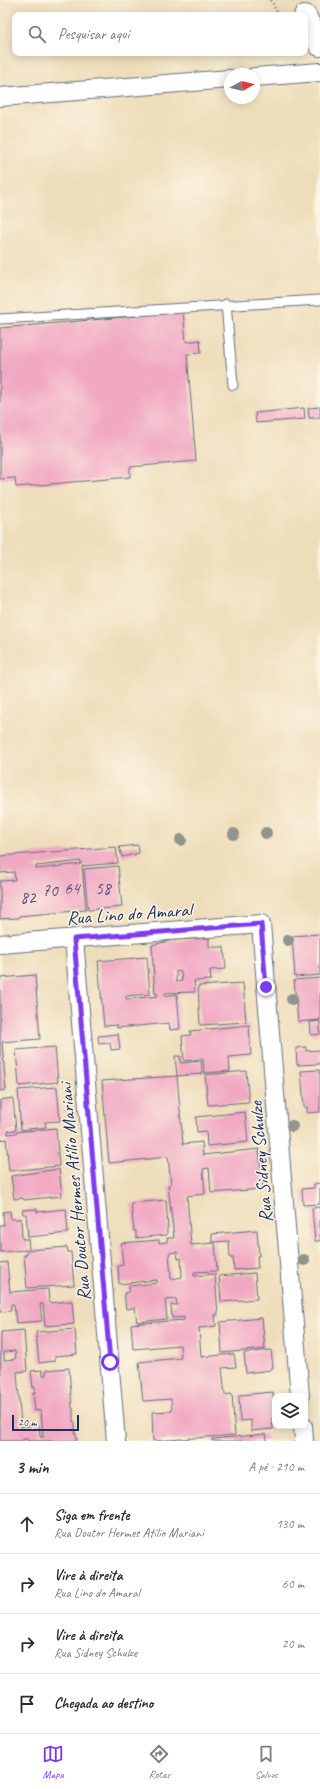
<!DOCTYPE html>
<html lang="pt">
<head>
<meta charset="utf-8">
<style>
  body { margin:0; font-family:Caveat,sans-serif; background:#f7f7f7; color:#2b2b33 }
  .controls { position:absolute; right:12px; bottom:12px; display:grid; overflow:hidden; border-radius:8px; box-shadow:0 2px 10px #0003 }
  .controls button { width:36px; height:36px; display:grid; place-items:center; padding:0; border:0; border-bottom:1px solid #e1e1e2; background:#fff; color:#2b2b33; font:20px sans-serif }
  .compass { position:absolute; left:224px; top:68px; width:36px; height:36px; border-radius:50%; background:#fff; box-shadow:0 2px 10px #0003; rotate:82deg }
  .scale { position:absolute; left:12px; bottom:10px; width:67px; box-sizing:border-box; padding-left:4px; border:2px solid #1b2f5e; border-top:0; font-size:11px; line-height:14px; white-space:nowrap; color:#1b2f5e; -webkit-text-stroke:3px #fcf5e5; paint-order:stroke }
  .stop { position:absolute; width:12px; height:12px; margin:-9px; border:3px solid #7c3aed; border-radius:50%; background:#fff }
  .stop.end { background:#7c3aed; border-color:#fff; box-shadow:0 1px 4px #0008 }
  .list { margin:0; padding:0; list-style:none }
  h2 { display:flex; justify-content:space-between; align-items:center; height:52px; margin:0; padding:0 16px; font-size:17px }
  h2 small { font-size:13px; font-weight:400; color:#7c7c81 }
  .list li { display:grid; grid-template-columns:26px 1fr auto; gap:12px; align-items:center; box-sizing:border-box; height:60px; padding:0 16px; border-top:1px solid #e1e1e2 }
  .list b { display:block; font-size:15px; white-space:nowrap }
  .list p { margin:0; font-size:13px; white-space:nowrap; color:#7c7c81 }
  .list em { font-size:13px; font-style:normal; color:#7c7c81 }
  .icon { flex:none; width:22px; height:22px; fill:none; stroke:currentColor; stroke-width:2; stroke-linecap:round; stroke-linejoin:round }
  .map { position:relative; flex:none; width:320px; height:1441px; overflow:hidden }
  .search { position:absolute; background:#fff; box-shadow:0 2px 10px #0003; left:12px; right:12px; top:12px; height:44px; display:flex; align-items:center; gap:10px; box-sizing:border-box; padding:0 14px; border-radius:8px; color:#7c7c81; font-size:15px }
  .sheet { height:292px; background:#fff }
  nav { display:flex; justify-content:space-around; align-items:center; box-sizing:border-box; height:56px; border-top:1px solid #e1e1e2; background:#fff; font-size:11px; color:#7c7c81 }
  nav a { display:grid; justify-items:center; gap:2px }
  nav .on { color:#7c3aed }
  .map>svg:first-child { display:block }
  .building { fill:#f1a9c3; fill-rule:evenodd }
  .lines { fill:none; stroke-linecap:round; stroke-linejoin:round }
  .lane-casing { stroke:#656c7e; stroke-width:11 }
  .street-casing { stroke:#656c7e; stroke-width:20 }
  .primary-casing { stroke:#656c7e; stroke-width:24 }
  .path { stroke:#656c7e; stroke-width:2.5; stroke-dasharray:1 3; stroke-linecap:butt }
  .lane { stroke:#fff; stroke-width:9 }
  .street { stroke:#fff; stroke-width:18 }
  .primary { stroke:#fff; stroke-width:22 }
  .tree { fill:#90948b }
  .route { stroke:#7c3aed; stroke-width:5 }
  .labels { text-anchor:middle; stroke-width:3; stroke-linejoin:round; paint-order:stroke }
  .number-label { font-size:17px; fill:#504e77 }
  .street-label { font-size:19px; fill:#1b2f5e; stroke:#fcf5e5 }
</style>
</head>
<body>
<div class="map">
<svg width="320" height="1441" viewBox="0 0 320 1441">
  <rect width="100%" height="100%" fill="#fcf5e5"/>
  <filter id="ink" filterUnits="userSpaceOnUse"><feTurbulence type="fractalNoise" baseFrequency=".025" numOctaves="2"/><feDisplacementMap in="SourceGraphic" scale="8" xChannelSelector="R" yChannelSelector="G"/><feConvolveMatrix kernelMatrix="1 2 1 2 8 2 1 2 1" color-interpolation-filters="sRGB"/></filter>
  <filter id="wash" filterUnits="userSpaceOnUse"><feTurbulence type="fractalNoise" baseFrequency=".012" numOctaves="4" result="noise"/><feDisplacementMap in="SourceGraphic" scale="16" xChannelSelector="R" yChannelSelector="G"/><feGaussianBlur stdDeviation="0.9" result="paint"/><feColorMatrix in="noise" values="0 0 0 0 0 0 0 0 0 0 0 0 0 0 0 0 0 1.4 0 .05"/><feComposite in="paint" operator="in"/></filter>
  <g filter="url(#wash)">
    <rect width="100%" height="100%" fill="#eeddba"/>
    <g id="blocks">
      <g class="building">
        <polygon points="183,312 186,342 200,340 201,353 187,354 196,461 130,467 130,477 16,487 15,478 0,479 0,328"/>
        <polygon points="320,407 320,418 309,418 308,408"/>
        <polygon points="304,408 305,419 256,423 255,413"/>
        <polygon points="138,845 139,853 122,857 119,847"/>
        <path d="M 116,847 L 118,863 L 82,866 L 86,910 L 19,916 L 19,918 L 0,919 L 0,881 L 15,880 L 14,872 L 0,873 L 0,856 ZM 81,861 L 81,864 L 36,869 L 36,866 Z"/>
        <polygon points="118,866 122,907 88,910 84,869"/>
        <polygon points="320,934 320,975 295,977 292,936"/>
        <path d="M 209,938 L 209,947 L 224,947 L 226,969 L 210,970 L 211,980 L 194,981 L 195,992 L 165,993 L 165,996 L 177,994 L 180,1029 L 170,1030 L 169,1023 L 117,1028 L 117,1025 L 104,1026 L 98,961 L 147,957 L 150,994 L 126,996 L 126,999 L 158,996 L 157,993 L 155,994 L 152,945 L 173,940 ZM 176,971 L 181,971 L 182,981 L 176,982 Z"/>
        <polygon points="35,975 40,1039 2,1042 6,1090 0,1091 0,978"/>
        <polygon points="320,978 320,1020 298,1022 294,980"/>
        <polygon points="243,983 246,1022 200,1025 198,986"/>
        <polygon points="320,1021 320,1034 311,1035 310,1022"/>
        <polygon points="249,1025 251,1055 229,1057 230,1071 204,1073 203,1059 184,1061 182,1036 191,1035 190,1031"/>
        <polygon points="118,1034 120,1049 111,1050 110,1043 99,1044 98,1036"/>
        <polygon points="55,1047 58,1082 19,1086 16,1050"/>
        <polygon points="306,1047 306,1051 320,1050 320,1064 297,1065 296,1048"/>
        <polygon points="175,1056 180,1056 181,1063 201,1061 202,1074 177,1076"/>
        <polygon points="320,1070 320,1112 307,1113 307,1107 304,1107 301,1071"/>
        <polygon points="246,1071 249,1102 208,1105 205,1075"/>
        <path d="M 177,1076 L 183,1144 L 202,1142 L 203,1155 L 259,1149 L 263,1189 L 211,1193 L 209,1168 L 203,1169 L 205,1194 L 187,1196 L 191,1245 L 215,1243 L 217,1271 L 194,1272 L 194,1276 L 215,1274 L 218,1315 L 215,1315 L 216,1326 L 199,1328 L 201,1357 L 234,1354 L 236,1367 L 222,1368 L 225,1395 L 232,1394 L 235,1435 L 153,1441 L 152,1412 L 172,1411 L 171,1399 L 143,1401 L 139,1362 L 181,1358 L 180,1345 L 133,1349 L 131,1324 L 184,1320 L 184,1317 L 172,1318 L 171,1305 L 177,1305 L 176,1299 L 165,1300 L 167,1319 L 137,1322 L 135,1308 L 126,1309 L 124,1293 L 129,1292 L 129,1286 L 157,1283 L 157,1280 L 119,1284 L 118,1266 L 123,1265 L 121,1243 L 159,1240 L 159,1243 L 167,1242 L 167,1238 L 174,1238 L 168,1185 L 171,1185 L 168,1157 L 109,1163 L 102,1081 ZM 177,1252 L 178,1259 L 181,1258 L 182,1277 L 171,1279 L 169,1253 Z"/>
        <polygon points="57,1087 60,1121 45,1122 46,1127 21,1130 18,1090"/>
        <polygon points="13,1098 16,1130 8,1131 8,1134 16,1133 16,1132 56,1128 59,1166 9,1171 6,1139 0,1140 0,1100"/>
        <polygon points="245,1112 248,1142 207,1146 206,1131 197,1132 196,1117"/>
        <polygon points="59,1169 62,1196 24,1200 23,1198 14,1199 11,1176"/>
        <polygon points="320,1183 320,1204 303,1205 302,1189 314,1188 314,1184"/>
        <polygon points="166,1200 168,1228 167,1228 167,1235 136,1238 136,1231 134,1231 131,1203"/>
        <polygon points="320,1207 320,1241 315,1241 312,1208"/>
        <polygon points="37,1209 37,1212 66,1209 68,1233 28,1237 26,1214 23,1214 22,1210"/>
        <polygon points="10,1211 11,1219 21,1219 22,1239 28,1239 29,1250 67,1247 68,1252 71,1252 74,1285 27,1288 24,1255 27,1255 27,1250 0,1252 0,1225 4,1225 3,1212"/>
        <polygon points="257,1230 259,1256 257,1256 258,1268 234,1270 233,1258 230,1258 229,1241 212,1242 212,1234"/>
        <polygon points="7,1262 10,1292 48,1289 49,1303 72,1301 74,1324 45,1326 43,1304 40,1304 42,1321 16,1323 14,1304 11,1304 11,1311 0,1312 0,1263"/>
        <polygon points="255,1273 257,1299 221,1302 219,1276"/>
        <polygon points="262,1318 265,1349 222,1353 220,1322"/>
        <polygon points="75,1329 77,1354 55,1356 55,1361 39,1363 36,1332"/>
        <path d="M 24,1330 L 27,1371 L 17,1372 L 21,1427 L 39,1425 L 40,1437 L 43,1437 L 41,1410 L 35,1411 L 33,1393 L 35,1393 L 35,1387 L 33,1388 L 31,1371 L 42,1370 L 43,1375 L 46,1375 L 46,1370 L 69,1368 L 72,1408 L 73,1408 L 73,1422 L 75,1422 L 75,1435 L 76,1434 L 77,1440 L 75,1441 L 28,1441 L 27,1439 L 23,1439 L 23,1441 L 0,1441 L 1,1332 ZM 15,1351 L 16,1359 L 4,1360 L 4,1352 Z"/>
        <polygon points="271,1350 273,1368 271,1368 271,1370 246,1373 244,1353"/>
        <polygon points="273,1392 275,1418 272,1418 273,1429 251,1431 251,1420 240,1421 239,1395"/>
        <polygon points="266,1434 267,1441 212,1441 212,1439"/>
      </g>
    </g>
  </g>
  <g filter="url(#ink)">
    <use href="#blocks" fill-opacity="0" stroke="#656c7e" stroke-width="1"/>
    <g class="lines">
      <g class="lane-casing">
        <g id="lane">
          <polyline points="226,304 233,385"/>
          <polyline points="0,319 320,300"/>
        </g>
      </g>
      <g class="street-casing">
        <g id="street">
          <polyline points="254,77 320,72"/>
          <polyline points="0,97 230,79"/>
          <polyline points="74,939 116,1441"/>
          <polyline points="0,944 261,924 300,1396"/>
          <polyline points="303,1426 304,1441"/>
        </g>
      </g>
      <g class="primary-casing">
        <polyline id="primary" points="305,16 320,45"/>
      </g>
      <polyline class="path" points="271,0 278,15"/>
      <use href="#lane" class="lane"/>
      <use href="#street" class="street"/>
      <use href="#primary" class="primary"/>
    </g>
    <g class="tree">
      <circle cx="266" cy="833" r="6"/>
      <circle cx="234" cy="834" r="6"/>
      <circle cx="181" cy="840" r="6"/>
      <circle cx="288" cy="940" r="6"/>
      <circle cx="292" cy="999" r="6"/>
      <circle cx="292" cy="1126" r="6"/>
      <circle cx="304" cy="1260" r="6"/>
    </g>
  </g>
  <g class="lines" filter="url(#ink)">
    <polyline class="route" points="110,1362 74,939 261,924 266,987"/>
  </g>
  <g class="labels">
    <g class="number-label">
      <text x="72" y="894">64</text>
      <text x="103" y="894">58</text>
      <text x="50" y="896">70</text>
      <text x="28" y="903">82</text>
    </g>
    <g class="street-label">
      <text transform="translate(129 913) rotate(-4)" y="7">Rua Lino do Amaral</text>
      <text transform="translate(260 1162) rotate(-95)" y="7">Rua Sidney Schulze</text>
      <text transform="translate(74 1192) rotate(-95)" y="7">Rua Doutor Hermes Atílio Mariani</text>
    </g>
  </g>
</svg>
<div class="controls">
<button><svg class="icon" aria-label="layers" viewBox="0 0 24 24"><path d="M12 4l9 5-9 5-9-5zM3 14l9 5 9-5"/></svg></button>
</div>
<svg class="compass" viewBox="-18 -18 36 36"><path d="M0-13l5 13h-10z" fill="#e53935"/><path d="M0 13l5-13h-10z" fill="#7c7c81"/></svg>
<div class="scale">20 m</div>
<div class="stop" style="left:110px;top:1362px"></div>
<div class="stop end" style="left:266px;top:987px"></div>
<div class="search"><svg class="icon" aria-label="search" viewBox="0 0 24 24"><circle cx="10" cy="10" r="6"/><path d="M15 15l6 6"/></svg>Pesquisar aqui</div>
</div>
<section class="sheet">
<h2>3 min<small>A pé · 210 m</small></h2>
<ul class="list">
<li><svg class="icon" aria-label="ahead" viewBox="0 0 24 24"><path d="M12 20V5M6 11l6-6 6 6"/></svg><div><b>Siga em frente</b><p>Rua Doutor Hermes Atílio Mariani</p></div><em>130 m</em></li>
<li><svg class="icon" aria-label="right" viewBox="0 0 24 24"><path d="M7 20v-9h11M14 6l5 5-5 5"/></svg><div><b>Vire à direita</b><p>Rua Lino do Amaral</p></div><em>60 m</em></li>
<li><svg class="icon" aria-label="right" viewBox="0 0 24 24"><path d="M7 20v-9h11M14 6l5 5-5 5"/></svg><div><b>Vire à direita</b><p>Rua Sidney Schulze</p></div><em>20 m</em></li>
<li><svg class="icon" aria-label="arrive" viewBox="0 0 24 24"><path d="M6 21V4h12l-3 4 3 4H6"/></svg><div><b>Chegada ao destino</b></div></li>
</ul>
</section>
<nav>
<a class="on"><svg class="icon" aria-label="map" viewBox="0 0 24 24"><path d="M3 6l6-2 6 2 6-2v14l-6 2-6-2-6 2zM9 4v14M15 6v14"/></svg>Mapa</a>
<a><svg class="icon" aria-label="directions" viewBox="0 0 24 24"><path d="M12 3l9 9-9 9-9-9zM9 14v-3h6M13 9l2 2-2 2"/></svg>Rotas</a>
<a><svg class="icon" aria-label="saved" viewBox="0 0 24 24"><path d="M7 4h10v16l-5-4-5 4z"/></svg>Salvos</a>
</nav>
</body>
</html>
